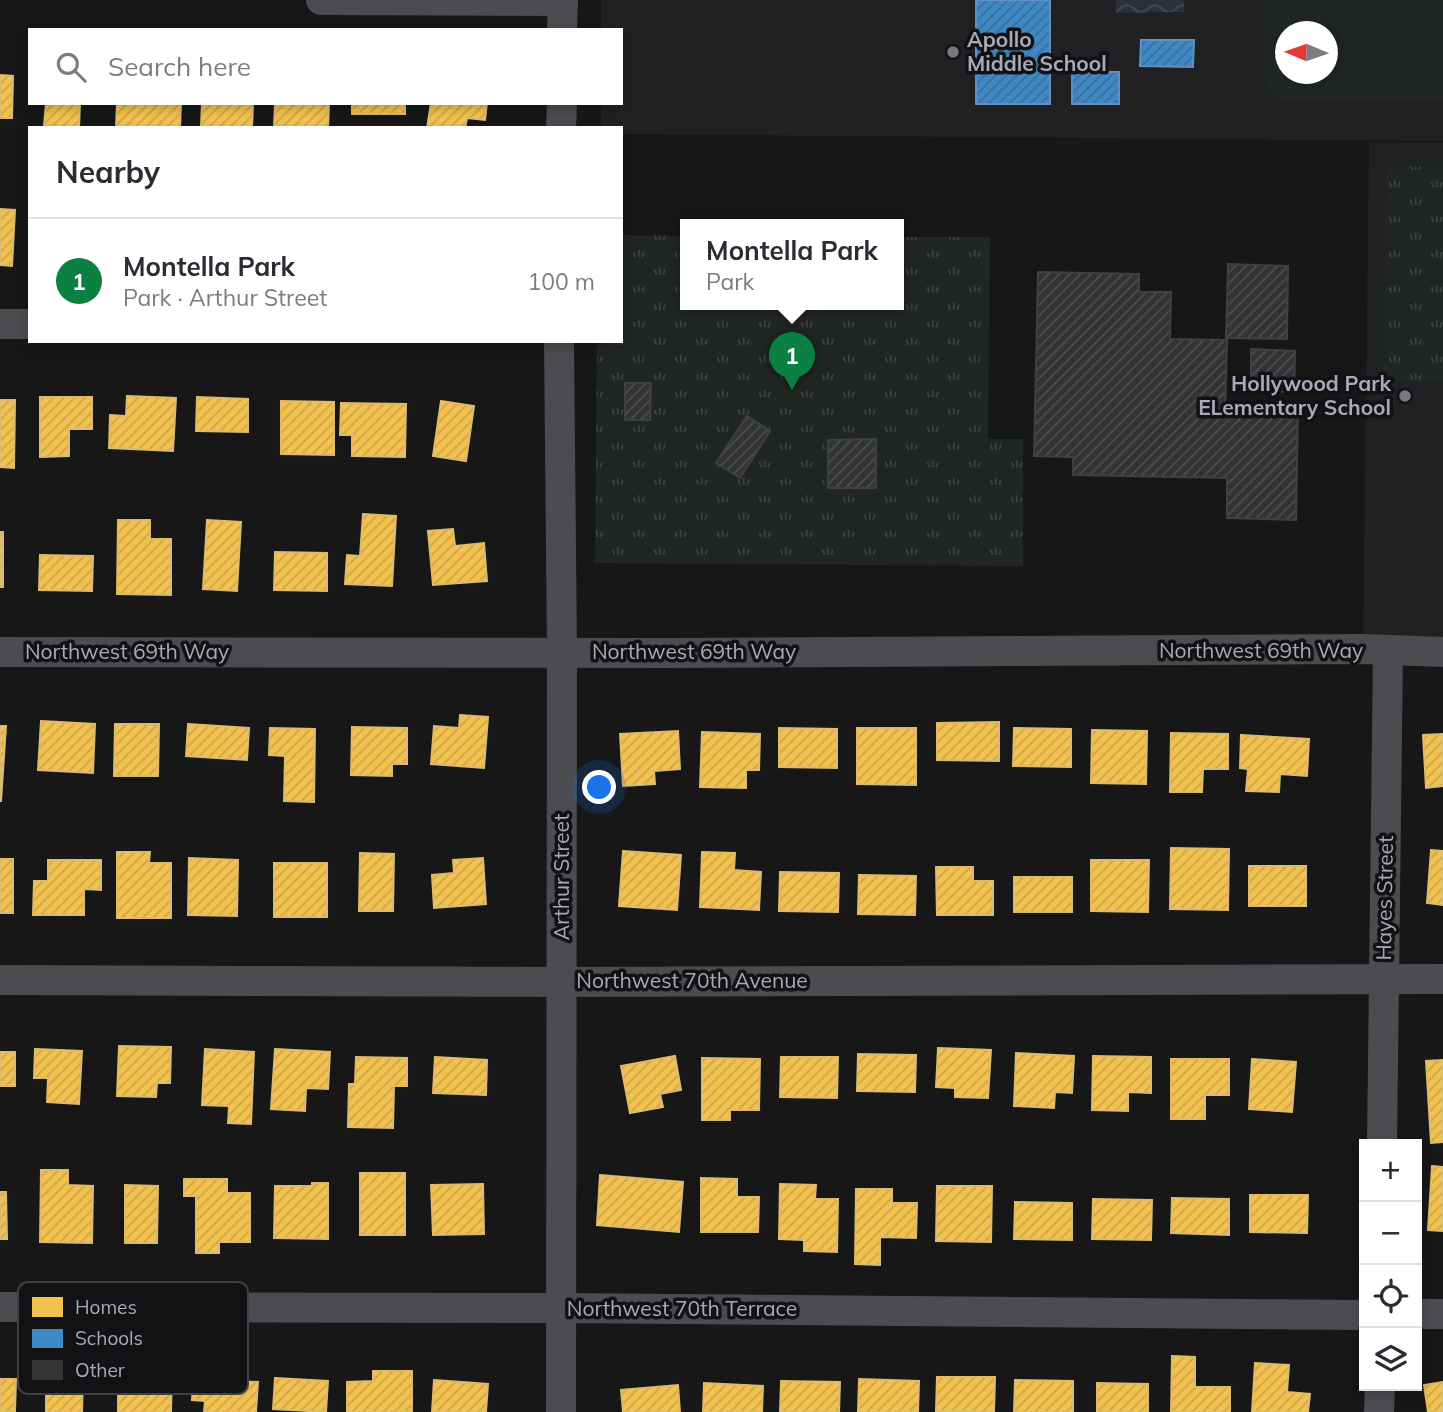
<!DOCTYPE html>
<html lang="en">
<head>
<meta charset="utf-8">
<style>
  body { margin:0; font-family:Mulish,sans-serif; background:#f2f2f3; color:#2b2b33 }
  .controls { position:absolute; right:21px; bottom:21px; display:grid; overflow:hidden; border-radius:0px; box-shadow:0 4px 10px #0003 }
  .controls button { width:63px; height:63px; display:grid; place-items:center; padding:0; border:0; border-bottom:2px solid #e1e1e2; background:#fff; color:#2b2b33; font:35px sans-serif }
  .compass { position:absolute; left:1275px; top:21px; width:63px; height:63px; border-radius:50%; background:#fff; box-shadow:0 4px 10px #0003; rotate:272deg }
  .you { position:absolute; left:600px; top:788px; width:24px; height:24px; margin:-18px; border:5px solid #fff; border-radius:50%; background:#1a73e8; box-shadow:0 0 0 10px #1a73e833 }
  .badge { display:grid; place-items:center; width:46px; height:46px; border-radius:50%; background:#0b8043; color:#fff; font-size:23px; font-weight:700 }
  .pin { position:absolute; translate:-50% -58px; filter:drop-shadow(0 2px 4px #0008) }
  .pin::after { content:''; position:absolute; top:37px; width:24px; height:21px; background:inherit; clip-path:polygon(0 0,100% 0,50% 100%) }
  .popup { position:absolute; left:680px; top:219px; width:224px; height:91px; box-sizing:border-box; display:grid; place-content:center; border-radius:0px; background:#fff; filter:drop-shadow(0 2px 5px #0005); font-size:23px; white-space:nowrap; color:#7c7c81 }
  .popup b { font-size:26px; color:#2b2b33 }
  .popup::after { content:''; position:absolute; left:50%; top:100%; margin-left:-14px; border:14px solid transparent; border-top-color:#fff }
  .list { margin:0; padding:0; list-style:none }
  h2 { display:flex; justify-content:space-between; align-items:center; height:91px; margin:0; padding:0 28px; font-size:30px }
  h2 small { font-size:23px; font-weight:400; color:#7c7c81 }
  .list li { display:grid; grid-template-columns:46px 1fr auto; gap:21px; align-items:center; box-sizing:border-box; height:126px; padding:0 28px; border-top:2px solid #e1e1e2 }
  .list b { display:block; font-size:26px; white-space:nowrap }
  .list p { margin:0; font-size:23px; white-space:nowrap; color:#7c7c81 }
  .list em { font-size:23px; font-style:normal; color:#7c7c81 }
  .icon { flex:none; width:38px; height:38px; fill:none; stroke:currentColor; stroke-width:2; stroke-linecap:round; stroke-linejoin:round }
  .map { position:relative; flex:none; width:1443px; height:1412px; overflow:hidden }
  .search { position:absolute; background:#fff; box-shadow:0 4px 10px #0003; left:28px; top:28px; width:595px; height:77px; display:flex; align-items:center; gap:18px; box-sizing:border-box; padding:0 24px; border-radius:0px; color:#7c7c81; font-size:26px }
  .panel { position:absolute; background:#fff; box-shadow:0 4px 10px #0003; left:28px; top:126px; width:595px; height:217px; border-radius:0px }
  .map>svg:first-child { display:block }
  .built { fill:#212123; fill-rule:evenodd }
  .grass { fill:#202621; fill-rule:evenodd }
  .park { fill:url(#park-tufts) }
  .water { fill:url(#water-waves) }
  .homes { fill:url(#homes-hatch); stroke:#dcba6e; stroke-width:2 }
  .schools { fill:url(#schools-hatch); stroke:#5f92c1; stroke-width:2 }
  .building { fill:url(#building-hatch); stroke:#404043; stroke-width:2 }
  .lines { fill:none; stroke-linecap:round; stroke-linejoin:round }
  .minor { stroke:#4b4c50; stroke-width:30 }
  .poi-dot { fill:#767780; stroke:#121113; stroke-width:2.5 }
  .labels { text-anchor:middle; stroke-width:7; stroke-linejoin:round; paint-order:stroke }
  .poi-label { font-size:21px; font-weight:bold; fill:#a9aab8; stroke:#121113; text-anchor:start }
  .street-label { font-size:21px; fill:#a9aab8; stroke:#121113 }
  .key { fill:#121113; stroke:#3f3f45; stroke-width:2 }
  .key-label { font-size:19px; fill:#a9aab8 }
</style>
</head>
<body>
<div class="map">
<svg width="1443" height="1412" viewBox="0 0 1443 1412">
  <defs>
    <pattern id="park-tufts" width="24" height="20" patternUnits="userSpaceOnUse" patternTransform="scale(1.75)"><rect width="24" height="20" fill="#202621"/><path d="M3 7l-1-3M5 7V3M7 7l1-3M15 17l-1-3M17 17v-4M19 17l1-3" fill="none" stroke="#3e433f"/></pattern>
    <pattern id="water-waves" width="16" height="10" patternUnits="userSpaceOnUse" patternTransform="scale(1.75)"><rect width="16" height="10" fill="#2b3039"/><path d="M0 5q4-4 8 0t8 0" fill="none" stroke="#474b54"/></pattern>
    <pattern id="homes-hatch" width="6" height="6" patternUnits="userSpaceOnUse" patternTransform="scale(1.75)"><rect width="6" height="6" fill="#f2c14e"/><path d="M-1 1l2-2M0 6l6-6M5 7l2-2" fill="none" stroke="#cca549"/></pattern>
    <pattern id="schools-hatch" width="6" height="6" patternUnits="userSpaceOnUse" patternTransform="scale(1.75)"><rect width="6" height="6" fill="#3f88c5"/><path d="M-1 1l2-2M0 6l6-6M5 7l2-2" fill="none" stroke="#3b6e9a"/></pattern>
    <pattern id="building-hatch" width="6" height="6" patternUnits="userSpaceOnUse" patternTransform="scale(1.75)"><rect width="6" height="6" fill="#333335"/><path d="M-1 1l2-2M0 6l6-6M5 7l2-2" fill="none" stroke="#4e4e50"/></pattern>
  </defs>
  <rect width="100%" height="100%" fill="#171717"/>
  <g class="built">
    <path d="M 601,0 L 1443,0 L 1443,141 L 621,134 L 621,128 L 601,128 L 601,103 L 621,103 L 621,30 L 601,30 ZM 1286,32 L 1328,32 L 1328,74 L 1286,74 Z"/>
    <polygon points="1369,142 1443,143 1443,650 1363,649"/>
  </g>
  <path class="grass" d="M 1265,0 L 1443,0 L 1443,101 L 1281,100 L 1265,83 ZM 1286,32 L 1328,32 L 1328,74 L 1286,74 Z"/>
  <g class="park">
    <polygon points="1386,166 1443,167 1443,382 1383,381"/>
    <polygon points="621,235 685,236 685,304 899,304 899,237 990,237 988,439 1023,439 1023,566 595,563 597,341 621,341"/>
  </g>
  <polygon class="water" points="1116,0 1184,0 1184,12 1116,13"/>
  <g class="homes">
    <polygon points="0,75 13,76 12,118 0,118"/>
    <polygon points="46,103 80,103 79,128 44,126"/>
    <polygon points="117,103 181,103 180,128 116,127"/>
    <polygon points="202,103 253,103 252,128 201,127"/>
    <polygon points="275,103 329,103 328,128 274,128"/>
    <rect x="352" y="103" width="53" height="11"/>
    <polygon points="431,103 487,103 485,120 467,118 465,128 427,128"/>
    <polygon points="0,209 15,210 12,266 0,265"/>
    <polygon points="127,396 176,398 173,451 109,448 110,415 126,416"/>
    <polygon points="40,397 92,397 92,429 69,429 69,456 40,457"/>
    <polygon points="197,397 248,399 248,432 196,431"/>
    <polygon points="0,400 15,400 14,468 0,467"/>
    <polygon points="281,401 334,402 334,455 281,454"/>
    <polygon points="441,401 474,406 466,461 433,456"/>
    <polygon points="341,403 406,404 405,457 352,456 352,435 340,435"/>
    <polygon points="363,514 396,516 392,586 345,584 347,555 360,556"/>
    <polygon points="118,520 150,520 150,539 171,539 171,595 117,594"/>
    <polygon points="207,520 241,522 237,591 203,589"/>
    <polygon points="453,529 455,546 484,543 487,581 433,585 428,531"/>
    <rect x="0" y="532" width="3" height="55"/>
    <polygon points="275,552 327,553 327,591 274,590"/>
    <polygon points="40,555 93,556 92,591 39,590"/>
    <polygon points="460,715 488,717 484,768 431,764 434,726 459,728"/>
    <polygon points="41,721 95,724 93,773 38,770"/>
    <polygon points="999,722 999,761 937,760 937,723"/>
    <polygon points="115,724 159,724 158,776 114,776"/>
    <polygon points="188,724 249,728 247,760 186,756"/>
    <polygon points="0,726 6,726 1,801 0,801"/>
    <polygon points="352,727 407,728 407,764 392,764 392,776 351,775"/>
    <polygon points="270,728 315,729 314,802 284,801 285,756 269,755"/>
    <polygon points="779,728 837,729 837,768 779,767"/>
    <polygon points="857,728 916,728 916,785 857,784"/>
    <polygon points="1014,728 1071,729 1071,767 1013,766"/>
    <polygon points="1092,730 1147,731 1146,784 1091,783"/>
    <polygon points="678,731 680,769 654,771 655,784 623,786 620,734"/>
    <polygon points="702,732 760,734 759,770 746,770 746,788 700,787"/>
    <polygon points="1171,733 1228,734 1228,769 1203,769 1202,792 1170,792"/>
    <polygon points="1443,734 1443,786 1426,788 1423,735"/>
    <polygon points="1241,735 1309,739 1307,776 1280,774 1279,792 1246,791 1248,769 1240,768"/>
    <polygon points="1171,848 1229,849 1228,910 1170,909"/>
    <polygon points="1431,850 1443,851 1443,905 1427,903"/>
    <polygon points="623,851 681,855 677,910 619,906"/>
    <polygon points="117,852 150,852 149,863 171,863 171,918 117,918"/>
    <polygon points="702,852 735,853 734,870 761,872 759,910 700,907"/>
    <polygon points="360,853 394,854 393,911 359,911"/>
    <polygon points="189,858 238,860 237,916 188,915"/>
    <polygon points="483,858 486,904 434,908 432,875 454,873 453,860"/>
    <rect x="0" y="859" width="13" height="54"/>
    <polygon points="48,860 101,860 101,890 84,889 84,915 33,915 34,881 48,881"/>
    <polygon points="1091,860 1149,860 1148,912 1091,911"/>
    <rect x="274" y="863" width="53" height="54"/>
    <rect x="1249" y="866" width="57" height="40"/>
    <polygon points="936,867 973,867 973,881 993,881 993,915 937,915"/>
    <polygon points="780,872 839,873 838,912 779,911"/>
    <polygon points="859,875 916,876 915,915 858,914"/>
    <rect x="1014" y="877" width="58" height="35"/>
    <polygon points="119,1046 171,1047 170,1083 157,1083 156,1097 117,1096"/>
    <polygon points="938,1048 991,1050 988,1098 955,1097 955,1088 936,1087"/>
    <polygon points="35,1049 82,1051 79,1104 47,1102 48,1078 34,1078"/>
    <polygon points="205,1049 254,1052 251,1124 228,1123 229,1106 202,1105"/>
    <polygon points="275,1049 330,1052 328,1089 306,1088 305,1111 271,1109"/>
    <rect x="0" y="1052" width="15" height="34"/>
    <polygon points="1016,1053 1074,1056 1072,1093 1055,1092 1054,1108 1014,1106"/>
    <polygon points="858,1054 916,1055 915,1092 857,1091"/>
    <polygon points="675,1056 681,1090 660,1094 663,1107 630,1113 621,1066"/>
    <polygon points="1093,1056 1151,1057 1151,1093 1128,1092 1128,1111 1092,1110"/>
    <polygon points="356,1057 407,1058 407,1086 394,1086 393,1128 348,1127 349,1084 355,1084"/>
    <polygon points="435,1057 487,1060 486,1095 433,1093"/>
    <polygon points="781,1057 838,1057 837,1098 780,1097"/>
    <polygon points="702,1058 760,1059 759,1110 730,1110 730,1120 702,1120"/>
    <polygon points="1171,1059 1229,1059 1229,1095 1205,1095 1205,1119 1171,1119"/>
    <polygon points="1252,1059 1296,1062 1292,1112 1249,1109"/>
    <polygon points="1443,1060 1443,1142 1431,1143 1426,1061"/>
    <polygon points="1432,1166 1443,1167 1443,1231 1428,1230"/>
    <polygon points="41,1170 68,1170 68,1185 93,1186 92,1243 40,1242"/>
    <rect x="360" y="1173" width="45" height="62"/>
    <polygon points="600,1175 683,1182 679,1232 597,1225"/>
    <polygon points="701,1178 737,1179 737,1197 759,1197 758,1232 701,1232"/>
    <polygon points="184,1179 227,1179 227,1193 250,1193 250,1242 219,1242 219,1253 196,1253 196,1196 184,1196"/>
    <polygon points="312,1183 328,1183 328,1239 274,1238 275,1186 312,1186"/>
    <polygon points="483,1184 484,1234 433,1235 431,1185"/>
    <polygon points="780,1184 816,1185 815,1199 838,1199 837,1252 804,1251 804,1240 779,1239"/>
    <polygon points="125,1185 158,1186 157,1243 125,1243"/>
    <polygon points="937,1186 992,1186 991,1242 936,1241"/>
    <polygon points="856,1189 892,1189 892,1203 917,1203 916,1238 880,1237 880,1265 855,1264"/>
    <polygon points="0,1192 6,1192 7,1239 0,1239"/>
    <polygon points="1250,1195 1308,1195 1307,1233 1250,1232"/>
    <polygon points="1172,1198 1229,1199 1229,1235 1171,1233"/>
    <polygon points="1093,1199 1152,1200 1151,1240 1092,1239"/>
    <polygon points="1015,1202 1072,1203 1072,1240 1014,1239"/>
    <polygon points="1172,1356 1195,1357 1195,1387 1230,1387 1230,1412 1171,1412"/>
    <polygon points="1255,1363 1289,1365 1287,1392 1310,1394 1308,1412 1252,1412"/>
    <polygon points="373,1371 412,1371 412,1412 347,1412 347,1382 373,1381"/>
    <polygon points="118,1373 172,1373 171,1412 118,1412"/>
    <polygon points="46,1376 83,1376 82,1412 46,1412"/>
    <polygon points="937,1377 995,1377 994,1412 936,1411"/>
    <polygon points="275,1378 328,1381 326,1412 273,1409"/>
    <polygon points="0,1379 16,1379 15,1412 0,1412"/>
    <polygon points="193,1379 258,1382 256,1412 204,1412 205,1401 192,1400"/>
    <polygon points="859,1379 919,1381 918,1412 858,1412"/>
    <polygon points="434,1380 488,1384 486,1412 432,1412"/>
    <polygon points="1015,1380 1073,1381 1073,1412 1014,1412"/>
    <polygon points="781,1381 840,1382 839,1412 780,1412"/>
    <polygon points="1443,1382 1443,1412 1428,1412 1424,1385"/>
    <polygon points="704,1383 763,1386 762,1412 703,1412"/>
    <polygon points="1097,1383 1148,1384 1148,1412 1097,1412"/>
    <polygon points="678,1385 680,1412 623,1412 621,1390"/>
  </g>
  <g class="schools">
    <rect x="976" y="0" width="74" height="104"/>
    <polygon points="1141,40 1194,40 1193,67 1140,66"/>
    <rect x="1072" y="72" width="47" height="32"/>
  </g>
  <g class="building">
    <polygon points="1228,264 1288,266 1287,339 1226,338"/>
    <polygon points="1038,272 1139,274 1139,292 1171,292 1170,339 1227,340 1225,415 1259,416 1259,406 1298,407 1296,520 1227,518 1227,478 1073,475 1073,457 1034,456"/>
    <polygon points="1251,349 1295,351 1294,392 1251,391"/>
    <polygon points="625,383 651,383 650,420 625,420"/>
    <polygon points="747,416 770,431 740,478 716,463"/>
    <polygon points="876,439 876,488 828,488 828,440"/>
  </g>
  <g class="lines">
    <g class="minor">
      <polyline points="321,0 563,1"/>
      <polyline points="562,30 563,0"/>
      <polyline points="561,128 562,103"/>
      <polyline points="0,324 30,324"/>
      <polyline points="559,341 562,652 561,1412"/>
      <polyline points="0,652 667,653 1363,649 1443,652"/>
      <polyline points="0,980 561,982 1443,979"/>
      <polyline points="1382,1144 1388,651"/>
      <polyline points="0,1307 562,1308 1364,1315"/>
      <polyline points="1417,1314 1443,1314"/>
      <polyline points="1379,1412 1380,1386"/>
    </g>
  </g>
  <g class="poi-dot">
    <circle cx="953" cy="52" r="7"/>
    <circle cx="1405" cy="396" r="7"/>
  </g>
  <g class="labels">
    <g class="poi-label">
      <text x="967" y="47">Apollo<tspan x="967" dy="24">Middle School</tspan></text>
      <text x="1391" y="391" text-anchor="end">Hollywood Park<tspan x="1391" dy="24">ELementary School</tspan></text>
    </g>
    <g class="street-label">
      <text x="1261" y="658">Northwest 69th Way</text>
      <text x="127" y="659">Northwest 69th Way</text>
      <text x="694" y="659">Northwest 69th Way</text>
      <text transform="translate(562 877) rotate(-90)" y="7">Arthur Street</text>
      <text transform="translate(1385 898) rotate(-89)" y="7">Hayes Street</text>
      <text x="692" y="988">Northwest 70th Avenue</text>
      <text x="682" y="1316">Northwest 70th Terrace</text>
    </g>
  </g>
  <rect x="18" y="1282" width="230" height="112" rx="10" class="key"/>
  <rect x="32" y="1297" width="31" height="20" fill="#f2c14e"/>
  <rect x="32" y="1329" width="31" height="19" fill="#3f88c5"/>
  <rect x="32" y="1360" width="31" height="20" fill="#333335"/>
  <g class="key-label">
    <text x="75" y="1314">Homes</text>
    <text x="75" y="1345">Schools</text>
    <text x="75" y="1377">Other</text>
  </g>
</svg>
<div class="controls">
<button>+</button>
<button>−</button>
<button><svg class="icon" aria-label="locate" viewBox="0 0 24 24"><circle cx="12" cy="12" r="6"/><path d="M12 2v4M12 18v4M2 12h4M18 12h4"/></svg></button>
<button><svg class="icon" aria-label="layers" viewBox="0 0 24 24"><path d="M12 4l9 5-9 5-9-5zM3 14l9 5 9-5"/></svg></button>
</div>
<svg class="compass" viewBox="-18 -18 36 36"><path d="M0-13l5 13h-10z" fill="#e53935"/><path d="M0 13l5-13h-10z" fill="#7c7c81"/></svg>
<div class="you"></div>
<div class="pin badge" style="left:792px;top:390px">1</div>
<div class="popup"><b>Montella Park</b>Park</div>
<div class="search"><svg class="icon" aria-label="search" viewBox="0 0 24 24"><circle cx="10" cy="10" r="6"/><path d="M15 15l6 6"/></svg>Search here</div>
<section class="panel">
<h2>Nearby<small></small></h2>
<ul class="list">
<li><span class="badge">1</span><div><b>Montella Park</b><p>Park · Arthur Street</p></div><em>100 m</em></li>
</ul>
</section>
</div>
</body>
</html>
